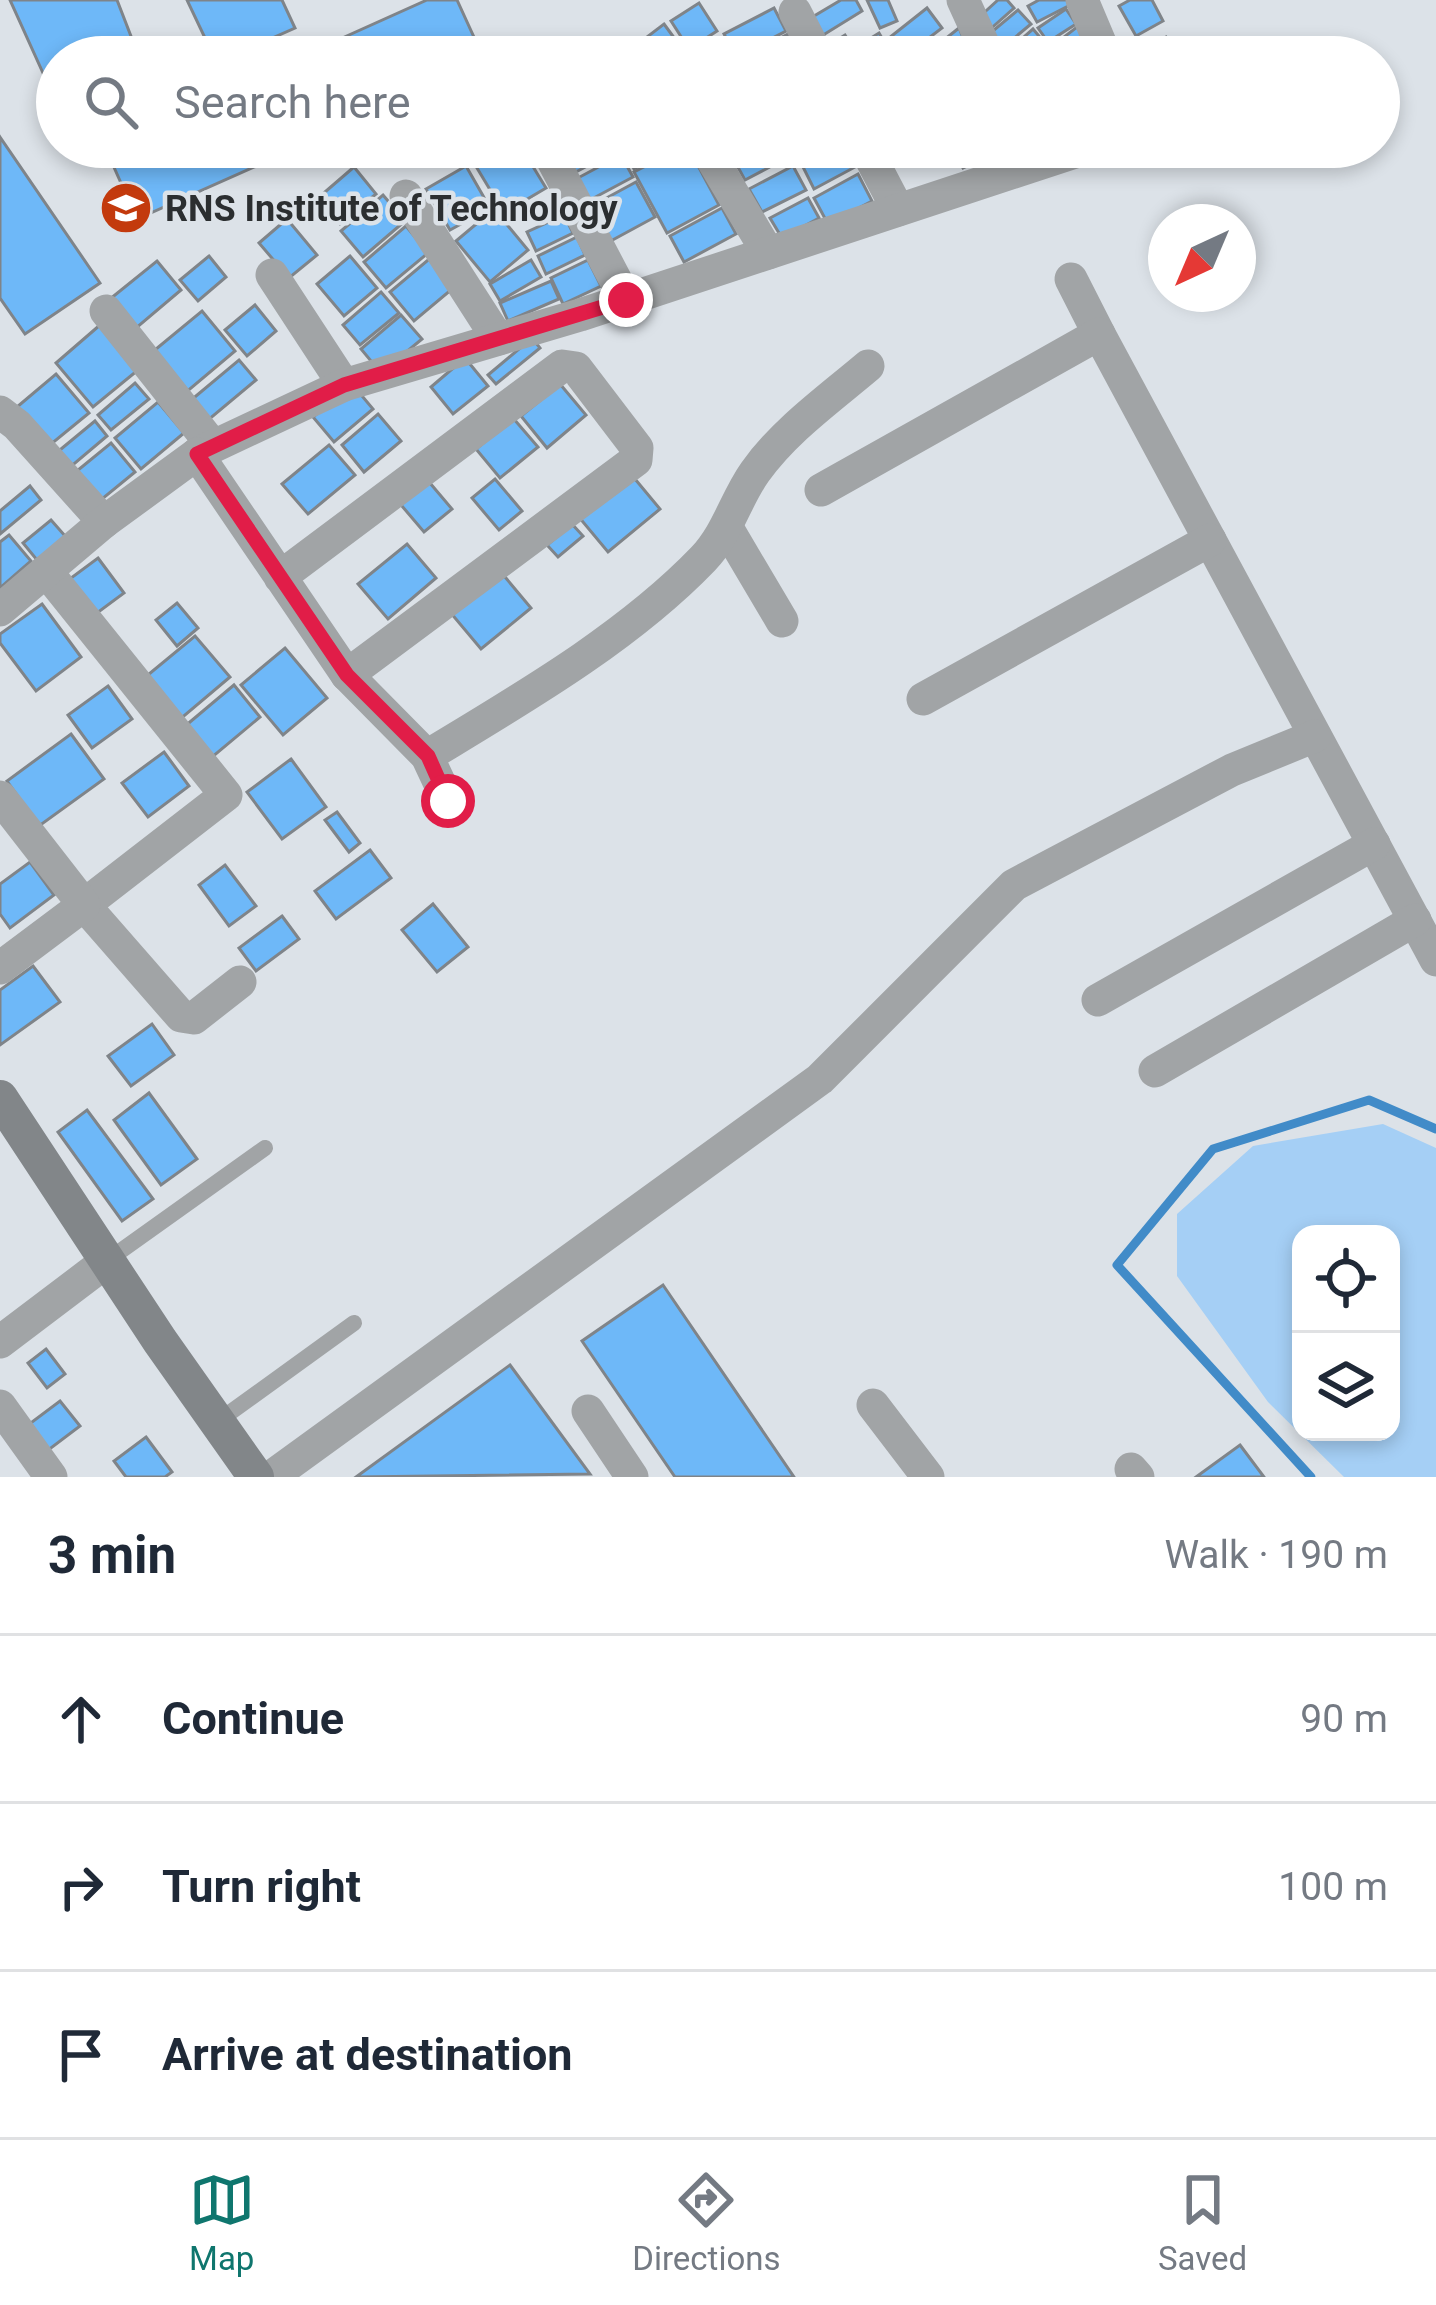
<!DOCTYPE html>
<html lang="en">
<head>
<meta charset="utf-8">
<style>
  body { margin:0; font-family:Roboto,sans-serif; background:#f2f2f3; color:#1f2937 }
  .controls { position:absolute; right:36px; bottom:36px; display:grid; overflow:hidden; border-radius:24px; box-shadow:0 6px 18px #0003 }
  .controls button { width:108px; height:108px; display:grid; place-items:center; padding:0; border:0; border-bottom:3px solid #e0e1e3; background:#fff; color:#1f2937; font:60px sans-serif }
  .compass { position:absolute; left:1148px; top:204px; width:108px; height:108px; border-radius:50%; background:#fff; box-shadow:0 6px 18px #0003; rotate:224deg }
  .stop { position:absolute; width:36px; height:36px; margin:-27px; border:9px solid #e11d48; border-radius:50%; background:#fff }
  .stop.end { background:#e11d48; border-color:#fff; box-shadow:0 3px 12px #0008 }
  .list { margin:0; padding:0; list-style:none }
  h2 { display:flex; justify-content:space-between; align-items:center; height:156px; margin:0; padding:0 48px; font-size:51px }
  h2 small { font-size:39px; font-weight:400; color:#747a83 }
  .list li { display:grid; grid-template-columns:78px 1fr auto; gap:36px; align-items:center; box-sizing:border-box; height:168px; padding:0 48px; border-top:3px solid #e0e1e3 }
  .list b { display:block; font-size:45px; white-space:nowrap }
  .list em { font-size:39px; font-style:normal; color:#747a83 }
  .icon { flex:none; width:66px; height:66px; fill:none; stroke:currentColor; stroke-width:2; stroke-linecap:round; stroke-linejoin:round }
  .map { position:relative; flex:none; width:1436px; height:1477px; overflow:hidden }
  .search { position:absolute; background:#fff; box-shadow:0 6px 18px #0003; left:36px; right:36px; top:36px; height:132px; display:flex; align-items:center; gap:30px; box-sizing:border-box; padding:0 42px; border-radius:66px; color:#747a83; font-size:45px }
  .sheet { height:660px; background:#fff }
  nav { display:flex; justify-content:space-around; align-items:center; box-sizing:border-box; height:168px; border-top:3px solid #e0e1e3; background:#fff; font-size:33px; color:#747a83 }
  nav a { display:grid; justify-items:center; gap:6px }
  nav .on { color:#0f766e }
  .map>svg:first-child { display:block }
  .green { fill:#a5cff5; fill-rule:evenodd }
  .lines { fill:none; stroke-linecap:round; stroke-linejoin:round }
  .stream { stroke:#418bc8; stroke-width:9 }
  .building { fill:#6eb8f8; stroke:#7f8489; stroke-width:3 }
  .lane { stroke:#a1a4a6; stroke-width:16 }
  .street { stroke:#a1a4a6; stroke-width:33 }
  .secondary { stroke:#828689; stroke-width:36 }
  .route { stroke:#e11d48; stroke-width:15 }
  .labels { text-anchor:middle; stroke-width:9; stroke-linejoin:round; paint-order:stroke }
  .poi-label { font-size:36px; font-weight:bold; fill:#2b2e30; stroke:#dce2e8; text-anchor:start }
</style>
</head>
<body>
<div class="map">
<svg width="1436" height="1477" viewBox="0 0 1436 1477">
  <rect width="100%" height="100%" fill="#dce2e8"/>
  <path class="green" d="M 1383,1124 L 1436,1148 L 1436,1477 L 1344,1477 L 1268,1402 L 1177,1276 L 1177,1214 L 1253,1146 ZM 1301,1234 L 1391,1234 L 1391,1432 L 1301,1432 Z"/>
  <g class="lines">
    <polyline class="stream" points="1311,1477 1117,1265 1213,1149 1369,1100 1436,1129"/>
  </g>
  <g class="building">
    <polygon points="10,0 117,0 139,57 57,57 57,104"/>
    <polygon points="187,0 282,0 295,28 229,57 214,57"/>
    <polygon points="427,0 457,0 483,57 300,57"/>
    <polygon points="841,0 856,0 862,11 820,37 809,19"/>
    <polygon points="867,0 888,0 897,21 880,28"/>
    <polygon points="998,0 1007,0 1014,8 987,32 976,20"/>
    <polygon points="1039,0 1073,0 1074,3 1037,22 1028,6"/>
    <polygon points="1130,0 1152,0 1163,21 1136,36 1119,6"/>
    <polygon points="699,3 717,31 689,49 671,21"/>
    <polygon points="774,8 786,31 736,57 724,34"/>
    <polygon points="927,8 942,28 904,57 889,38"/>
    <polygon points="1066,9 1076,24 1048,42 1038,28"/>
    <polygon points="1018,10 1031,24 1000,50 988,35"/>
    <polygon points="664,24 683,50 673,57 655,57 643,40"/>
    <polygon points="1077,27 1088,41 1066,57 1059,57 1051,47"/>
    <polygon points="959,28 971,57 942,57 935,47"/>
    <polygon points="1033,29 1044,42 1027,57 1015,57 1009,50"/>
    <polygon points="879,33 893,57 862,57 855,48"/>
    <polygon points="788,34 801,57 744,57"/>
    <polygon points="845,35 859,57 826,57 821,50"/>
    <polygon points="1166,37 1178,57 1132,57"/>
    <polygon points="0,137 100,283 25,334 0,298"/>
    <polygon points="105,147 299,147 137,219"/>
    <polygon points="489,147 521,147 546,188 504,213 471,158"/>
    <polygon points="583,147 616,147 617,150 574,173 565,156"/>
    <polygon points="631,147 676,147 634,169 625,150"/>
    <polygon points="683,147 688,147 719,205 667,233 634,172"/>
    <polygon points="759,147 778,147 785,159 745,180 734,160"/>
    <polygon points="822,147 844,147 855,167 814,189 799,159"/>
    <polygon points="894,147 941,147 901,164"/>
    <polygon points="952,147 975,147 981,159 963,168"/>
    <polygon points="621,155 633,177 588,201 576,179"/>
    <polygon points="466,166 490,208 450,230 426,189"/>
    <polygon points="793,166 806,190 762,212 749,189"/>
    <polygon points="354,167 376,194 340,224 318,198"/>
    <polygon points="858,174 872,201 828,224 814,198"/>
    <polygon points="636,182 655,217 607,243 588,208"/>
    <polygon points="383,195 405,221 363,257 341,231"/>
    <polygon points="808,198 819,218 782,238 770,218"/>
    <polygon points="722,208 736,234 684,262 670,236"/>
    <polygon points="494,209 528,250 490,282 456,241"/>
    <polygon points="564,215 573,233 536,251 527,232"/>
    <polygon points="287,219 317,255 289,278 259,243"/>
    <polygon points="406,226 428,253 386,288 364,262"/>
    <polygon points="577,237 585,255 546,274 538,256"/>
    <polygon points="434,255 458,284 414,321 390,292"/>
    <polygon points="209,256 226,277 198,301 180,280"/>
    <polygon points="350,256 377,288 344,316 317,284"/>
    <polygon points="531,260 541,277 500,301 490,284"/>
    <polygon points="588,260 601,286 563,304 551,278"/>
    <polygon points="157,261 181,290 135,329 110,299"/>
    <polygon points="551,281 559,299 508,321 500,303"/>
    <polygon points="381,292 399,313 360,345 343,325"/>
    <polygon points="255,305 276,331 247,356 225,330"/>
    <polygon points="202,311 235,351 184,394 150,354"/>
    <polygon points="401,315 422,339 381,373 361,349"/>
    <polygon points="100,325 138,370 93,407 56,363"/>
    <polygon points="532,338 540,348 496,384 488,375"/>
    <polygon points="465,358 488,386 453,414 431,387"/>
    <polygon points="239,360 256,380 207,421 190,401"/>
    <polygon points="56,374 89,413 50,445 17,407"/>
    <polygon points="135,383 149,399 111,430 98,415"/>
    <polygon points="352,384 373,409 334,442 313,417"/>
    <polygon points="560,384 586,415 547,448 521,416"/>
    <polygon points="158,402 184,433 141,469 115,438"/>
    <polygon points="378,414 401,441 364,472 342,445"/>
    <polygon points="513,418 538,447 500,478 476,449"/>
    <polygon points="95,421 107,436 68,469 55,454"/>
    <polygon points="111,443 135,472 96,504 72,475"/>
    <polygon points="329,445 355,475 308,514 282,484"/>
    <polygon points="630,473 660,509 608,552 578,516"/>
    <polygon points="424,476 452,509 424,532 396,499"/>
    <polygon points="495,479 522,511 499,530 472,498"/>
    <polygon points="30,486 41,500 0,534 0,511"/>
    <polygon points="51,520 66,537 37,560 23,543"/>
    <polygon points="572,524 583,536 558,557 547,545"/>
    <polygon points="9,535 31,561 0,588 0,542"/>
    <polygon points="407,544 436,578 388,619 358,584"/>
    <polygon points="98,558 124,593 93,616 67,581"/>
    <polygon points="500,571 531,608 481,649 450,612"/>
    <polygon points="177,603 198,628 177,646 156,620"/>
    <polygon points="42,604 81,657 36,691 0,643 0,634"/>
    <polygon points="195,636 230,677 178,721 143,679"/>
    <polygon points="285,648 327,698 283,735 241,685"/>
    <polygon points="234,685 260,717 211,758 184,727"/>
    <polygon points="108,686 132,719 92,748 68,715"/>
    <polygon points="71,734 104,779 39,826 7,781"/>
    <polygon points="164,752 189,786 148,817 122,783"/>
    <polygon points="291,759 326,807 282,839 247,792"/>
    <polygon points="337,812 360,843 349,852 325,820"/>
    <polygon points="370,850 391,878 336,919 315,891"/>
    <polygon points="30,862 54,895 10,928 0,914 0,884"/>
    <polygon points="225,865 256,906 229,926 199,885"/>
    <polygon points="433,904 468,947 437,972 402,930"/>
    <polygon points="282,916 299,939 256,971 239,948"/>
    <polygon points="33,966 60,1002 0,1045 0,990"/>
    <polygon points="152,1024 174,1055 131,1086 108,1056"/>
    <polygon points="149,1093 197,1159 161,1185 114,1120"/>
    <polygon points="87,1110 153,1199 122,1221 58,1132"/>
    <polygon points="663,1285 794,1477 675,1477 582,1341"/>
    <polygon points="46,1349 65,1374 47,1388 28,1363"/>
    <polygon points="510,1365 590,1474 356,1477"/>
    <polygon points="60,1401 80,1426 47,1451 28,1425"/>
    <polygon points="146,1437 172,1472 165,1477 126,1477 114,1461"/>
    <polygon points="1240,1445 1264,1477 1196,1477"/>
  </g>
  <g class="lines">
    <g class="lane">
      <polyline points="108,1260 265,1148"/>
      <polyline points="217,1422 354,1323"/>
    </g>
    <g class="street">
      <polyline points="963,0 989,57"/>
      <polyline points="1082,0 1106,57"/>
      <polyline points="795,12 818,57"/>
      <polyline points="546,147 626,300"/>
      <polyline points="705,147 768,253"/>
      <polyline points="865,147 898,210"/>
      <polyline points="406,196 498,339"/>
      <polyline points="272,275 344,385"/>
      <polyline points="1071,279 1099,334"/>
      <polyline points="106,311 213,446"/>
      <polyline points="0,412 17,425 104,522"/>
      <polyline points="197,454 344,385 580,315 1090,147"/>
      <polyline points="821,490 1099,334 1436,960"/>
      <polyline points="727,528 782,621"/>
      <polyline points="46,571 226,795 84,905 181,1016 194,1018 240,982"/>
      <polyline points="0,610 104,522 197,454 347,675 636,460 637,448 576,368 562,366 280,577"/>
      <polyline points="347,675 427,756 448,801"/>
      <polyline points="923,699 1210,540"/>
      <path d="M 427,756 C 521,699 627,638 703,559 C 728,533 735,500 755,472 C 785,430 829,399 868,366"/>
      <polyline points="0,797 84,905 0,968"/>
      <polyline points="1098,1000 1374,844"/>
      <polyline points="1155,1071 1415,920"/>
      <polyline points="0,1342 107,1261"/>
      <polyline points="873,1405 928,1477"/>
      <polyline points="0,1406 51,1477"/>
      <polyline points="588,1411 632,1477"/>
      <polyline points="1131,1469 1138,1477"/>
      <polyline points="271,1477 820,1079 1014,885 1232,770 1315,736"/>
    </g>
    <polyline class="secondary" points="0,1098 160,1341 256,1477"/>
  </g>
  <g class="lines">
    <polyline class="route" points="448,801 428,756 347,675 197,454 344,385 626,300"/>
  </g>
  <defs>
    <g id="university-disc" transform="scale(2.7)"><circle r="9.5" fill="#c33a0d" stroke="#dce2e8"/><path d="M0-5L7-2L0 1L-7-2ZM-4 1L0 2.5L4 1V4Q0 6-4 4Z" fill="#fff"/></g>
  </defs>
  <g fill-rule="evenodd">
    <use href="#university-disc" x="126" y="208"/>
  </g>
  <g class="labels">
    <g class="poi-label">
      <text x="165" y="221">RNS Institute of Technology</text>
    </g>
  </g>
</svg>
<div class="controls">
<button><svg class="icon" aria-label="locate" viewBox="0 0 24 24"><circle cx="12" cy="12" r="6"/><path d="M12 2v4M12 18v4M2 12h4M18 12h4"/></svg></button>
<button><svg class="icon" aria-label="layers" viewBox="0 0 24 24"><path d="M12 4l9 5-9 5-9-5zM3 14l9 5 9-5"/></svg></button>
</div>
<svg class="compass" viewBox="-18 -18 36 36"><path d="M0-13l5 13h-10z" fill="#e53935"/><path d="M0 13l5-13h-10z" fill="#747a83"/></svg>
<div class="stop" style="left:448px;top:801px"></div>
<div class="stop end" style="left:626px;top:300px"></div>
<div class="search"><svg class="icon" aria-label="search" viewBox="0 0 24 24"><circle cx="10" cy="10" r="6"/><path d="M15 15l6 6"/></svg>Search here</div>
</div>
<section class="sheet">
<h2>3 min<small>Walk · 190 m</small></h2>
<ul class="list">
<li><svg class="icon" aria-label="ahead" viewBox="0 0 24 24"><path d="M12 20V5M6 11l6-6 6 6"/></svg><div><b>Continue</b></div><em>90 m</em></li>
<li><svg class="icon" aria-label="right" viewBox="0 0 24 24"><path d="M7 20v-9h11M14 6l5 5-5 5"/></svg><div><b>Turn right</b></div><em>100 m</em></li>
<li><svg class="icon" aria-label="arrive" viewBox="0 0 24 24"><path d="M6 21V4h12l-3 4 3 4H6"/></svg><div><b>Arrive at destination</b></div></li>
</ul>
</section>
<nav>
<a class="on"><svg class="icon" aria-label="map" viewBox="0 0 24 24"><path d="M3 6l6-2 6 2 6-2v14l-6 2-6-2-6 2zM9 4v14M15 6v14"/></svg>Map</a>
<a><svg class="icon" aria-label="directions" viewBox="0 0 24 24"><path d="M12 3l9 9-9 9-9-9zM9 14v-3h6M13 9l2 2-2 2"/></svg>Directions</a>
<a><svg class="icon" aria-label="saved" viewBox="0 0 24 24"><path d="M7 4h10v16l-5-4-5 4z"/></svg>Saved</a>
</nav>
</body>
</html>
